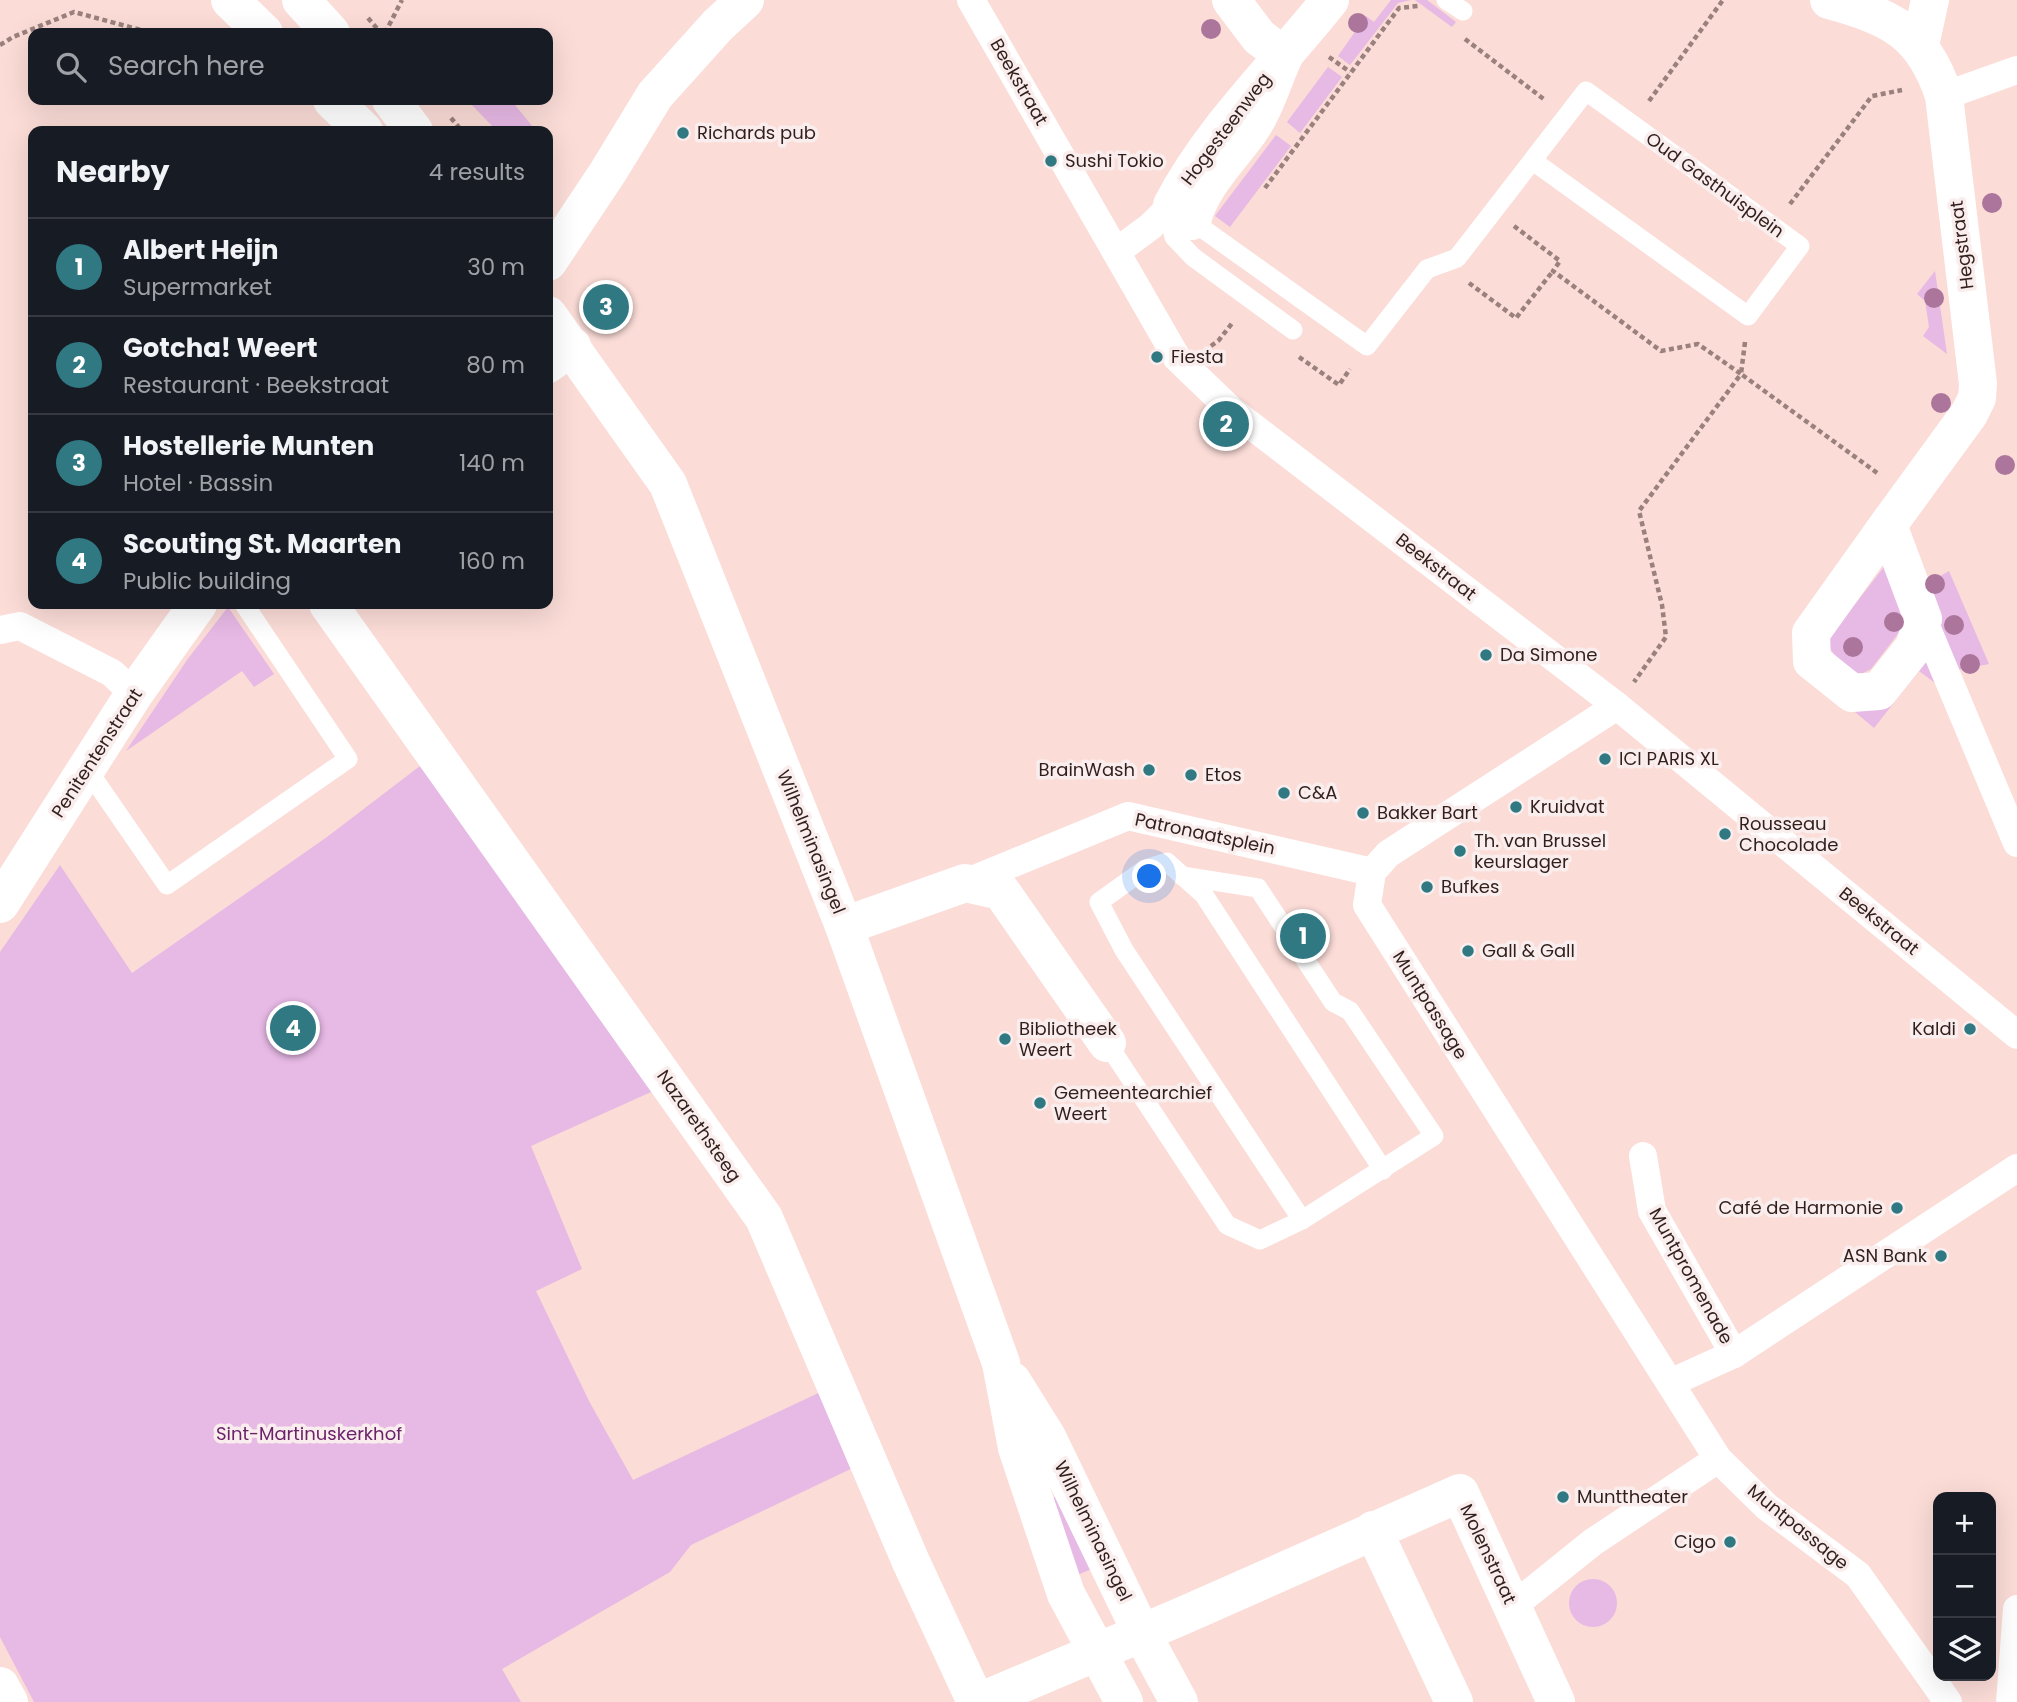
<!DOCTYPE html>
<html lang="en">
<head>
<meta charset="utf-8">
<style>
  body { margin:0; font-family:Poppins,sans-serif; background:#242831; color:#f1f3f6 }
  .controls { position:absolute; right:21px; bottom:21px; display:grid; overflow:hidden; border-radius:14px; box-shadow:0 7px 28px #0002 }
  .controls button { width:63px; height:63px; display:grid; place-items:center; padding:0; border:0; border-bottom:2px solid #363941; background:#171b24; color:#f1f3f6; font:35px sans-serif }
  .you { position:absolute; left:1150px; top:877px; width:24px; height:24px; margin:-18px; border:5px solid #fff; border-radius:50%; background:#1a73e8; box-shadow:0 0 0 10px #1a73e833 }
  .badge { display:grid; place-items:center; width:46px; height:46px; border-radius:50%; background:#307882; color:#fff; font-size:23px; font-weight:700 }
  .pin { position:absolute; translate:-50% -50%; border:4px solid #fff; box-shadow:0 2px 7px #0006 }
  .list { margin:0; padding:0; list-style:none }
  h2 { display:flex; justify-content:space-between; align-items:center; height:91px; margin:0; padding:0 28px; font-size:30px }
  h2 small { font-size:23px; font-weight:400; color:#9ea1a6 }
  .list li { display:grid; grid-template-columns:46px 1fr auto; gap:21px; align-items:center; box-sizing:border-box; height:98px; padding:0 28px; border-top:2px solid #363941 }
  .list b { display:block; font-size:26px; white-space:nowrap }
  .list p { margin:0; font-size:23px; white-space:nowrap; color:#9ea1a6 }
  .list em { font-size:23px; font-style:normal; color:#9ea1a6 }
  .icon { flex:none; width:38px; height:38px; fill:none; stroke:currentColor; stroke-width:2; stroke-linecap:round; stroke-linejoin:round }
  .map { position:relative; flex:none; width:2017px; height:1702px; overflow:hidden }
  .search { position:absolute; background:#171b24; box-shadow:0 7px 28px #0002; left:28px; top:28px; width:525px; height:77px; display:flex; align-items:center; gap:18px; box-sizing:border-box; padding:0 24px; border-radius:14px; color:#9ea1a6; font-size:26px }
  .panel { position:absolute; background:#171b24; box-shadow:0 7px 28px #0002; left:28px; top:126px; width:525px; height:483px; border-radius:14px }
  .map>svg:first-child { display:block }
  .green { fill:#e7b9e5 }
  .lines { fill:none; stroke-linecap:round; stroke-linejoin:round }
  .path { stroke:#9a817d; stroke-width:4.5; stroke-dasharray:5 3.5; stroke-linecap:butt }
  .service { stroke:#fff; stroke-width:19 }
  .pedestrian { stroke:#fff; stroke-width:28 }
  .minor { stroke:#fff; stroke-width:38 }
  .tertiary { stroke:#fff; stroke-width:38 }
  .tree { fill:#ac769c }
  .poi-dot { fill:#307882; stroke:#f9eeed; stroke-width:2.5 }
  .labels { text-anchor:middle; stroke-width:7; stroke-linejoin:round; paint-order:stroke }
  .street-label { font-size:18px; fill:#321f1c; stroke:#f9eeed }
  .poi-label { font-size:18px; fill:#321f1c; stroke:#f9eeed; text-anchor:start }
  .park-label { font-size:18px; fill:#6b226b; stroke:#f9eeed }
</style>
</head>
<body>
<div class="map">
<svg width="2017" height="1702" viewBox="0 0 2017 1702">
  <rect width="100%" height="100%" fill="#fbdcd7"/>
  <g class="green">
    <polygon points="1391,0 1411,0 1398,3 1350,65 1338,56 1366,16 1374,22"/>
    <polygon points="1415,0 1427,0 1456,22 1452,27"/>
    <polygon points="1328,67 1342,77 1300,133 1287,122"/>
    <polygon points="467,100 511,100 533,127 529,131 497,131"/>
    <polygon points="1276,135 1291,146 1230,227 1215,216"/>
    <polygon points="1935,271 1947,354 1923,336 1929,327 1925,301 1917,294"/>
    <path d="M 1887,563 L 1910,618 L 1871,669 L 1861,674 C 1848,670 1835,658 1828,645 L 1831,635 Z"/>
    <polygon points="1949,571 1989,664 1953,671 1936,633 1942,623 1926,584"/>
    <polygon points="228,607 274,674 254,687 242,671 126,751 187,660"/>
    <polygon points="1923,652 1939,686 1919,671 1874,728 1849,707"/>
    <polygon points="420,766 660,1088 531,1146 582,1269 536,1291 589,1401 633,1480 827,1389 861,1464 691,1545 670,1572 502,1669 521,1702 34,1702 0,1637 0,952 60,865 132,973 327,837"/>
    <polygon points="1060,1494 1094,1568 1075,1576 1049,1500"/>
    <circle cx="1593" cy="1603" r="24"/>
  </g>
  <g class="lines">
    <g class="path">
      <polyline points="368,18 381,33"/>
      <polyline points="385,33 402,0"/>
      <polyline points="1465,39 1545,100"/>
      <polyline points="0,45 13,37 74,12 152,33"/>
      <polyline points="1329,57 1350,72"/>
      <polyline points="1649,101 1723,0"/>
      <polyline points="451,118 462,131"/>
      <polyline points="1265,188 1399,8 1418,6"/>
      <polyline points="1790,204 1872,96 1902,90"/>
      <polyline points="1514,226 1560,261 1553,271 1661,351 1698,344 1741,374 1639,511 1662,605 1666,637 1634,682"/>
      <polyline points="1469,283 1516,318 1553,271"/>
      <polyline points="1745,342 1741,374 1880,475"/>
      <polyline points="1211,346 1219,340 1233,322"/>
      <polyline points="1299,357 1339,385 1350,369"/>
    </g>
    <g class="service">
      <polyline points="1446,0 1463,11"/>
      <polyline points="1172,206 1170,221 1174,237 1193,257 1293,330"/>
      <polyline points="1192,221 1367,346 1427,269 1457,258 1586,91 1800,246 1748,316 1533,161"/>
      <polyline points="87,769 167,885 348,759 244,604"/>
      <polyline points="1107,1043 1227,1225 1260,1240 1302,1220 1434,1136 1350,1011 1333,1002 1258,888 1182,876"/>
      <polyline points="1302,1220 1124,950 1099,902 1145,869 1167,862 1204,895 1383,1170"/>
    </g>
    <g class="pedestrian">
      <polyline points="971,0 1177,358 1231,410 1617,706 2017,1035"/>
      <polyline points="1944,96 2017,70"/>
      <polyline points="1116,252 1151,226 1172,205"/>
      <polyline points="1923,619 2017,843"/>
      <polyline points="0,630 20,626 112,673 134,694"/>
      <polyline points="1617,706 1388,854 1372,872 1367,905 1718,1459 1767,1507 1858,1575 1948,1702"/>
      <polyline points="965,883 1128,816 1372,872"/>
      <polyline points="1643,1156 1652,1211 1734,1354 2017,1168"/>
      <polyline points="1670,1383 1734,1354"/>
      <polyline points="1512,1607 1593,1542 1718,1459"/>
      <polyline points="2010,1702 2017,1609"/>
    </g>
    <g class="minor">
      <polyline points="1231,0 1259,37 1284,56"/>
      <path d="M 1829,0 C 1890,17 1923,31 1944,96 L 1978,384 L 1977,398 L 1969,414 L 1888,525 L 1923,619 L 1914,647 L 1879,691 L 1852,693 L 1812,661 L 1811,633 L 1888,525"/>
      <polyline points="1920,45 1930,0"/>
      <path d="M 1284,56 C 1273,80 1265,109 1250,130 C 1229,160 1201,185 1192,221 L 1172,205 C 1212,128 1277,67 1330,0"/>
      <polyline points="548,262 608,172 655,95 718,25 745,0"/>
      <polyline points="548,364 572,346"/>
      <polyline points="328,604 764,1218 911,1562 976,1702"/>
      <polyline points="0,904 134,694 198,604"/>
      <polyline points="844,926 965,883 1001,891 1107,1043"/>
      <polyline points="1373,1530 1454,1702"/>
      <polyline points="0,1686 9,1702"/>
      <polyline points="979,1702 1182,1616 1460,1493 1556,1702"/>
    </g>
    <g class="tertiary">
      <polyline points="230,0 264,33"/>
      <polyline points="301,0 331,33"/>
      <polyline points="332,100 364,131"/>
      <polyline points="391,100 414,131"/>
      <polyline points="548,315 668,484 844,926 1001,1363 1017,1448 1066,1594 1124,1702"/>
      <polyline points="1012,1381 1047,1437 1141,1632 1179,1702"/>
    </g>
  </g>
  <g class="tree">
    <circle cx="1358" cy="23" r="10"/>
    <circle cx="1211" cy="29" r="10"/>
    <circle cx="1992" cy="203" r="10"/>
    <circle cx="1934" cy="298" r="10"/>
    <circle cx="1941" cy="403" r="10"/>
    <circle cx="2005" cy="465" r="10"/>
    <circle cx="1935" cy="584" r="10"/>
    <circle cx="1894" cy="622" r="10"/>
    <circle cx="1954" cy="625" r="10"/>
    <circle cx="1853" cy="647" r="10"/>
    <circle cx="1970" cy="664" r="10"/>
  </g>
  <g class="poi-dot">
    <circle cx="683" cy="133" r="7"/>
    <circle cx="1051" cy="161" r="7"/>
    <circle cx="1157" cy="357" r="7"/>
    <circle cx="1486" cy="655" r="7"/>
    <circle cx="1605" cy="759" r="7"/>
    <circle cx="1149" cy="770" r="7"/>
    <circle cx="1191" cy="775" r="7"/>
    <circle cx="1284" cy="793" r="7"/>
    <circle cx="1516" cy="807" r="7"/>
    <circle cx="1363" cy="813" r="7"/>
    <circle cx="1725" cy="834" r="7"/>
    <circle cx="1460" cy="851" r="7"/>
    <circle cx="1427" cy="887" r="7"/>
    <circle cx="1468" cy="951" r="7"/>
    <circle cx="1970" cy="1029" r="7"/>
    <circle cx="1005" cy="1039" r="7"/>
    <circle cx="1040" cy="1103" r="7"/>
    <circle cx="1897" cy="1208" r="7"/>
    <circle cx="1941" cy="1256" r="7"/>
    <circle cx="1563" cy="1497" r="7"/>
    <circle cx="1730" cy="1542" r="7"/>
  </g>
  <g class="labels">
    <g class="street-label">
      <text transform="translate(1019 82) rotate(60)" y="6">Beekstraat</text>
      <text transform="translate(1226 129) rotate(-53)" y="6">Hogesteenweg</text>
      <text transform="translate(1715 185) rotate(36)" y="6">Oud Gasthuisplein</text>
      <text transform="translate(1962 245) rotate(-97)" y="6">Hegstraat</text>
      <text transform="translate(1436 567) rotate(38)" y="6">Beekstraat</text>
      <text transform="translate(97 753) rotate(-57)" y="6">Penitentenstraat</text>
      <text transform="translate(1205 834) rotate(12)" y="6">Patronaatsplein</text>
      <text transform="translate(811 842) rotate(68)" y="6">Wilhelminasingel</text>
      <text transform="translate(1879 921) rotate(39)" y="6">Beekstraat</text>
      <text transform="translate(1430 1005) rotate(58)" y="6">Muntpassage</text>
      <text transform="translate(699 1126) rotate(55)" y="6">Nazarethsteeg</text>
      <text transform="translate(1691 1276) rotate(61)" y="6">Muntpromenade</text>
      <text transform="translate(1798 1527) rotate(39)" y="6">Muntpassage</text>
      <text transform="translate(1093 1531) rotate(64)" y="6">Wilhelminasingel</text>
      <text transform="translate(1488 1554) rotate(65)" y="6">Molenstraat</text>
    </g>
    <g class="poi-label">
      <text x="697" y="139">Richards pub</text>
      <text x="1065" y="167">Sushi Tokio</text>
      <text x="1171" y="363">Fiesta</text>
      <text x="1500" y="661">Da Simone</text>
      <text x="1619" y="765">ICI PARIS XL</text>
      <text x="1135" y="776" text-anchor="end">BrainWash</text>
      <text x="1205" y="781">Etos</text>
      <text x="1298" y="799">C&amp;A</text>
      <text x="1530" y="813">Kruidvat</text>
      <text x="1377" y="819">Bakker Bart</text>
      <text x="1739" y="830">Rousseau<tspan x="1739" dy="21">Chocolade</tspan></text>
      <text x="1474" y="847">Th. van Brussel<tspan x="1474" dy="21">keurslager</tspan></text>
      <text x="1441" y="893">Bufkes</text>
      <text x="1482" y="957">Gall &amp; Gall</text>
      <text x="1019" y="1035">Bibliotheek<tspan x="1019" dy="21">Weert</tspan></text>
      <text x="1956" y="1035" text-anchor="end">Kaldi</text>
      <text x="1054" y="1099">Gemeentearchief<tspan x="1054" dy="21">Weert</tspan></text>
      <text x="1883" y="1214" text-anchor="end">Café de Harmonie</text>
      <text x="1927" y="1262" text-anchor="end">ASN Bank</text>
      <text x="1577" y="1503">Munttheater</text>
      <text x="1716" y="1548" text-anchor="end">Cigo</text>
    </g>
    <g class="park-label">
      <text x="309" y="1440">Sint-Martinuskerkhof</text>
    </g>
  </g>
</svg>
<div class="controls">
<button>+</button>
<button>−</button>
<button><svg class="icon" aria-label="layers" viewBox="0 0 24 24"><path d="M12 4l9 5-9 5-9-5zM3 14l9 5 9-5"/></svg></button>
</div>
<div class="you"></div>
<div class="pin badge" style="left:1303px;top:936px">1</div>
<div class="pin badge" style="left:1226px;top:424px">2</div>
<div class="pin badge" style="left:606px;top:307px">3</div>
<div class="pin badge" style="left:293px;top:1028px">4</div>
<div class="search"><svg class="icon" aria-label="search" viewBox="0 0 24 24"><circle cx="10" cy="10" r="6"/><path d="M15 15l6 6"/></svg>Search here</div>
<section class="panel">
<h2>Nearby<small>4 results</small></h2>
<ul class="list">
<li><span class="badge">1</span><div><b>Albert Heijn</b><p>Supermarket</p></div><em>30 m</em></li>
<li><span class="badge">2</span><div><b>Gotcha! Weert</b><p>Restaurant · Beekstraat</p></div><em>80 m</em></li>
<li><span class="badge">3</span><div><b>Hostellerie Munten</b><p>Hotel · Bassin</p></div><em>140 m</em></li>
<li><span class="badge">4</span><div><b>Scouting St. Maarten</b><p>Public building</p></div><em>160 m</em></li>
</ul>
</section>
</div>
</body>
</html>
